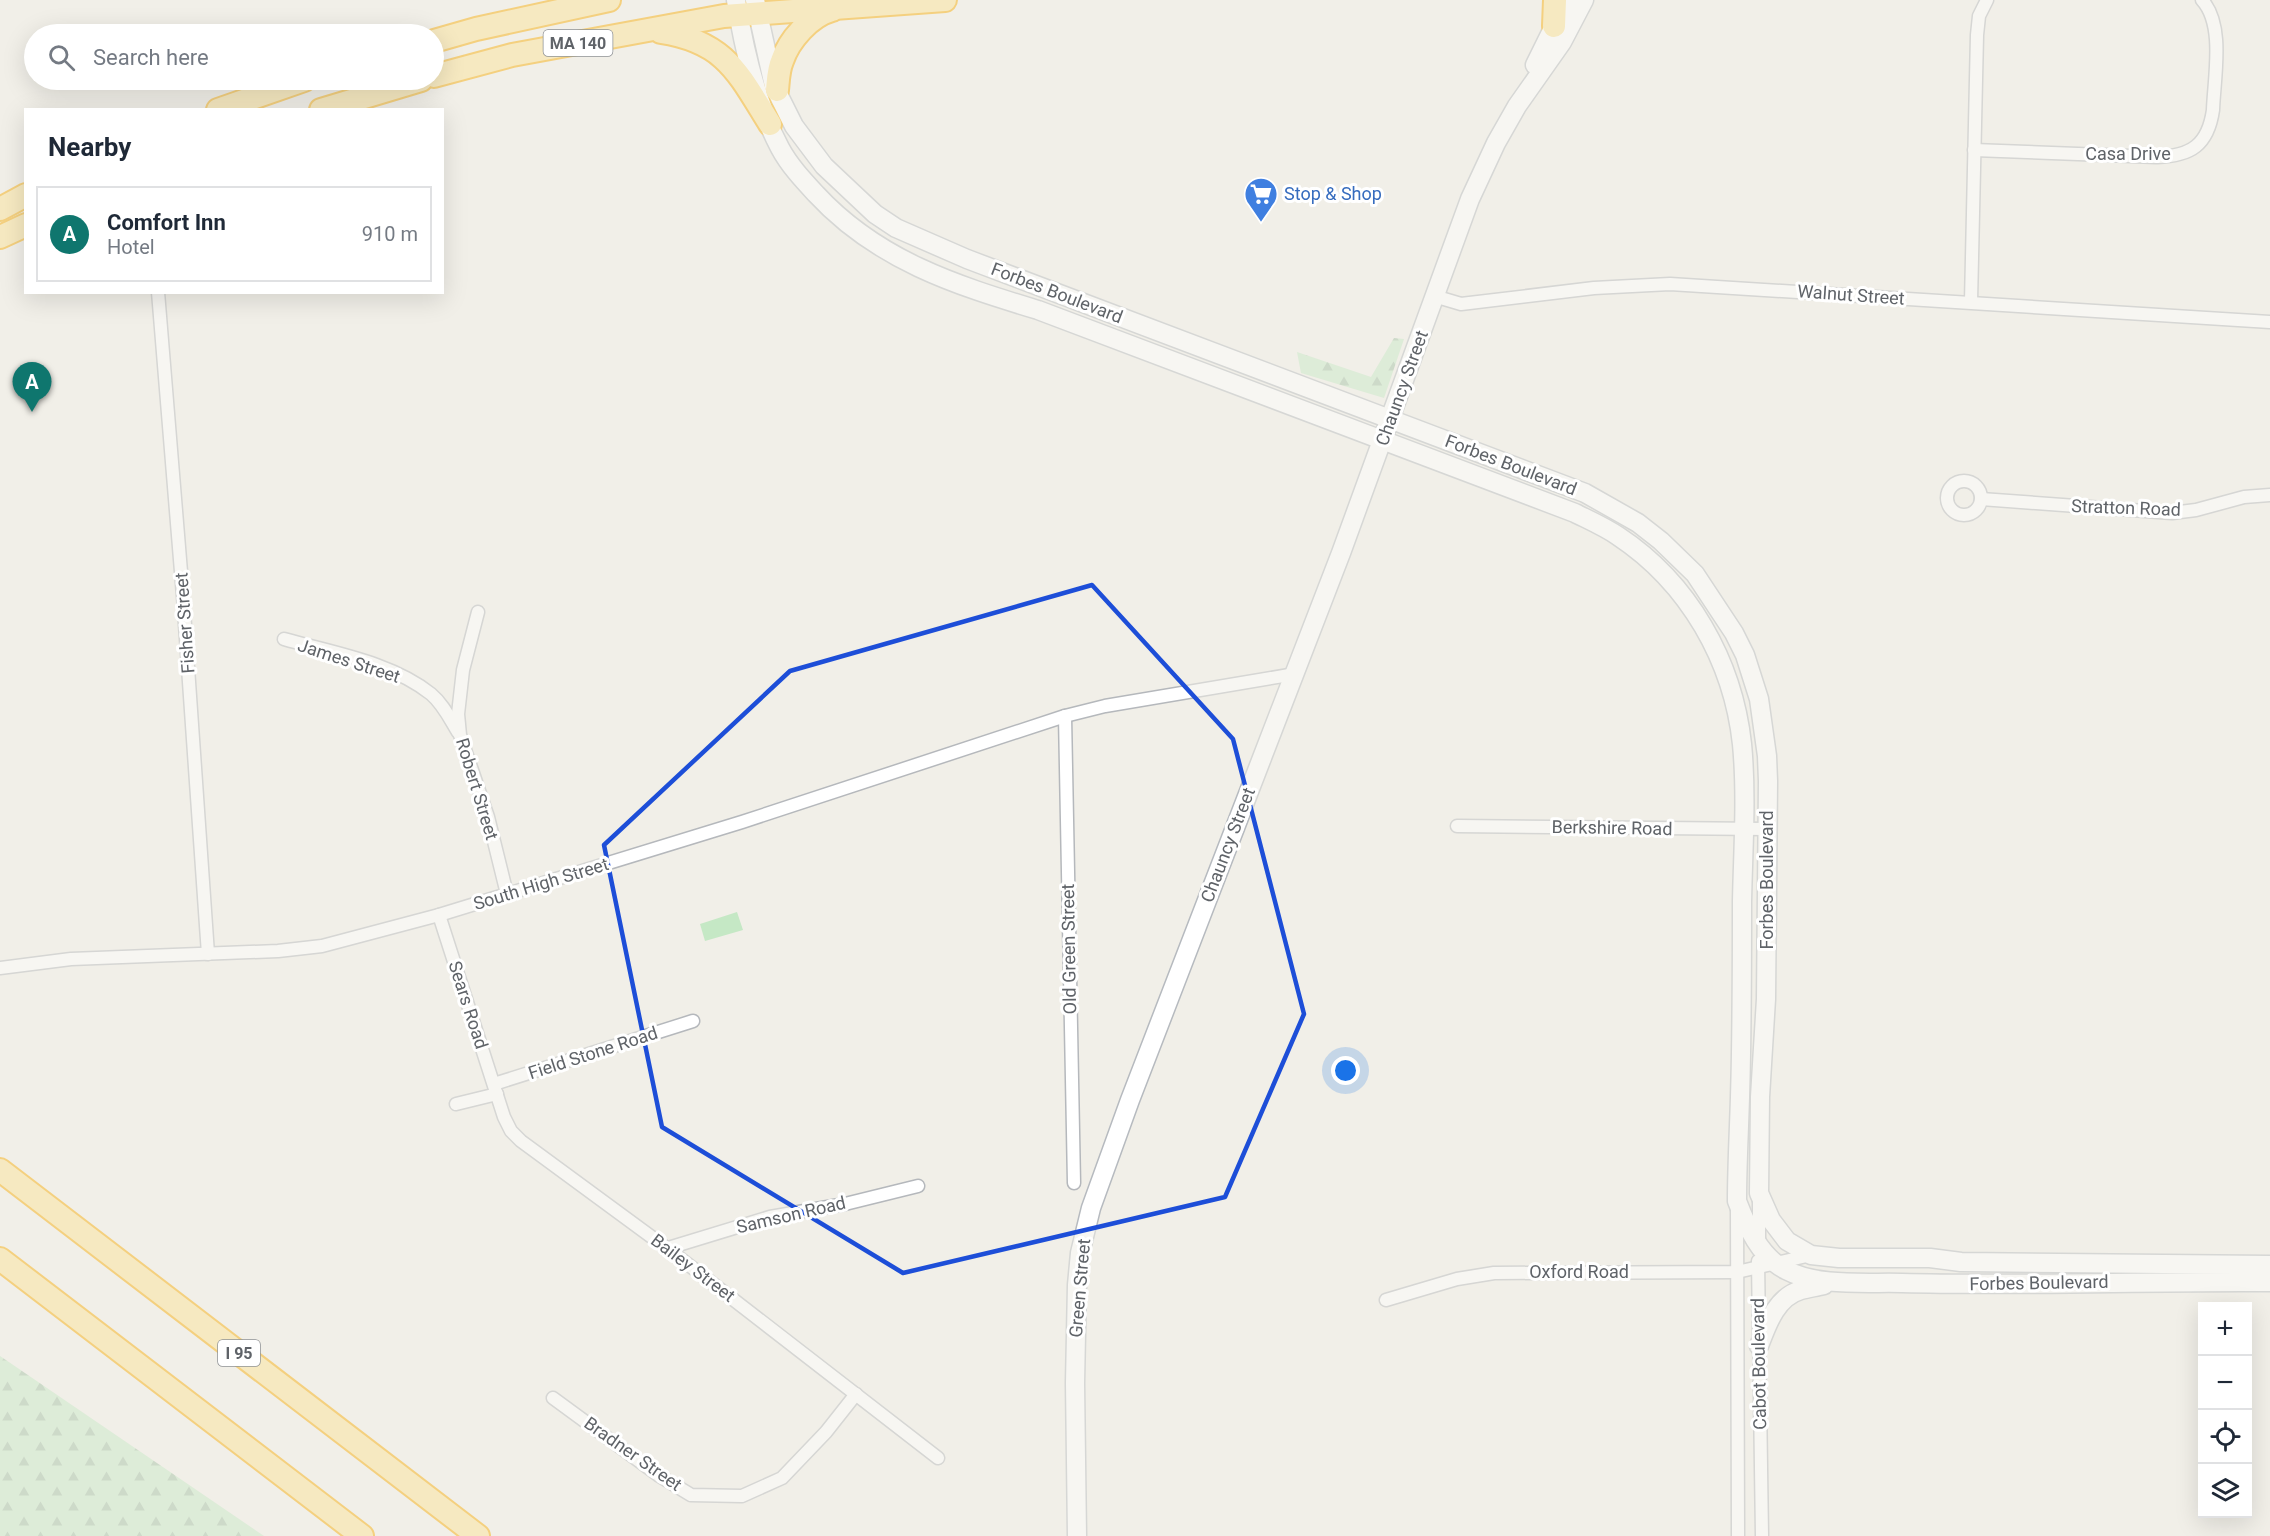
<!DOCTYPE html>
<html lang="en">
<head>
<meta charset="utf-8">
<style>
  body { margin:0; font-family:Roboto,sans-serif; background:#f2f2f3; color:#1f2937 }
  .controls { position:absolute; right:18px; bottom:18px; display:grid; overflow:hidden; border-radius:0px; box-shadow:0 6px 24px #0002 }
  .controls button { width:54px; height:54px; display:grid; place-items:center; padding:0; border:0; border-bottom:2px solid #e0e1e3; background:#fff; color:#1f2937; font:30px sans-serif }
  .you { position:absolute; left:1346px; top:1071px; width:21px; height:21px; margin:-15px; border:4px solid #fff; border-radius:50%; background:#1a73e8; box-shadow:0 0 0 9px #1a73e833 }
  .badge { display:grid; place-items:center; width:39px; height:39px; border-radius:50%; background:#0f766e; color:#fff; font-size:20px; font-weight:700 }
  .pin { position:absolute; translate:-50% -50px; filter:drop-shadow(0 2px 3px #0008) }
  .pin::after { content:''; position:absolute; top:32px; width:21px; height:18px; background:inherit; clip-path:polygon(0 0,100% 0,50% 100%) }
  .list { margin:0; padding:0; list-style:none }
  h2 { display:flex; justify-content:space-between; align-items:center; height:78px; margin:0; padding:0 24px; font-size:26px }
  h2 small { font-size:20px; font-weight:400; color:#747a83 }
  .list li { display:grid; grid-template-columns:39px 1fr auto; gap:18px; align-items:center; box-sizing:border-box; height:96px; margin:0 12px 12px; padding:0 12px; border:2px solid #e0e1e3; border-radius:0px }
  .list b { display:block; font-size:22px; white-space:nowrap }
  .list p { margin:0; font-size:20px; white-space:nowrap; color:#747a83 }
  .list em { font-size:20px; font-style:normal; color:#747a83 }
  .icon { flex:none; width:33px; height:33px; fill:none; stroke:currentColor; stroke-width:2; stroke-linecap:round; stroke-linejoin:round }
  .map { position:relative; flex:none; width:2270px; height:1536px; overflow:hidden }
  .search { position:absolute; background:#fff; box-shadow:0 6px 24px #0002; left:24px; top:24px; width:420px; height:66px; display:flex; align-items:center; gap:15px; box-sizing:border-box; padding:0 21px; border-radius:33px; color:#747a83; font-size:22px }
  .panel { position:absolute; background:#fff; box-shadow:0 6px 24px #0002; left:24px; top:108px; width:420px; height:186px; border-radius:0px }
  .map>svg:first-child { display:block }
  .grass { fill:#c5e8c5 }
  .forest { fill:url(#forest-firs) }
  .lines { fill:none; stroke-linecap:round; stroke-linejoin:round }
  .street-casing { stroke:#b5b8bc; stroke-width:15 }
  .secondary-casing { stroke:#b6babf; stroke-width:21 }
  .highway-casing { stroke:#f9ab00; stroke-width:26 }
  .street { stroke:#fff; stroke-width:12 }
  .secondary { stroke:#fff; stroke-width:18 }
  .highway { stroke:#fde293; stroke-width:22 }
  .marked { fill:none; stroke:#1d4ed8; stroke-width:4.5; stroke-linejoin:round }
  .labels { text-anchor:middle; stroke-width:6; stroke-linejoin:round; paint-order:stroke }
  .shield { fill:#fff; stroke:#8f9295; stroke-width:1.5 }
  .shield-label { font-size:16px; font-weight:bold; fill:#5f6368 }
  .street-label { font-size:18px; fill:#5f6368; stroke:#fff }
  .shop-label { font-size:18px; fill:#366cbe; stroke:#fff; text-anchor:start }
</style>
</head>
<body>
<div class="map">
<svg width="2270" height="1536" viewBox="0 0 2270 1536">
  <defs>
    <pattern id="forest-firs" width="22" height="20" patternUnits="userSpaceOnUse" patternTransform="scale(1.5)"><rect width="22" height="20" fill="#c5e8c5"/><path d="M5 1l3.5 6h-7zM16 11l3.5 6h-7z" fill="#a3c0a4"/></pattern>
  </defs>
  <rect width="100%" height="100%" fill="#f1efe8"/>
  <polygon class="grass" points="737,912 743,930 705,941 700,924"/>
  <g class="forest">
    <polygon points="1394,338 1404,339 1384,398 1301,373 1297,352 1371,377"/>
    <polygon points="0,1356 264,1536 0,1536"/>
  </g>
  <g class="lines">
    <g class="street-casing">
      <g id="street">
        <path d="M 1974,150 L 2157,157 C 2191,156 2208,145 2213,110 C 2214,78 2225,25 2202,0"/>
        <polyline points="158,292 183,596 208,954"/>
        <polyline points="1434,296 1461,304 1594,288 1670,284 2270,322"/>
        <polyline points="1971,302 1977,35 1979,16 1987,0"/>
        <circle cx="1964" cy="498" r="17"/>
        <polyline points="1981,499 2172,513 2196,510 2244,497 2270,495"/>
        <polyline points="478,612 463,670 458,714 460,735 488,817 507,894"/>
        <path d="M 284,639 C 333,653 391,662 431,694 C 443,704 450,719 458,732"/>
        <polyline points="1065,716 1074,1183"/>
        <polyline points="1457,826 1767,829"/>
        <polyline points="439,915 504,1117 511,1131 521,1141 672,1252 938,1458"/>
        <polyline points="0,968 71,959 278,951 322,946 439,915 742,822 1065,716 1105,706 1295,674"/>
        <polyline points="494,1084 693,1021"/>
        <polyline points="456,1104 497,1094"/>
        <polyline points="1737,1209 1738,1536"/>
        <polyline points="1759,1244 1759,1198"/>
        <polyline points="665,1249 770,1217 845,1204 918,1186"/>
        <polyline points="1758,1261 1762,1536"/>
        <polyline points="1386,1300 1457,1279 1494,1273 1737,1272 1811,1255"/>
        <polyline points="553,1398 658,1475 691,1495 742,1496 782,1478 826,1432 856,1394"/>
      </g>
    </g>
    <g class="secondary-casing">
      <g id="secondary">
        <path d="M 736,0 C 744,50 756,103 780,148 C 789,165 803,180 816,194 C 877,260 955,285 1038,310 L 1575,513 C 1589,520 1605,527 1618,536 C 1689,583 1733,661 1742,744 C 1747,796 1743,850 1742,902 C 1742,967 1742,1032 1740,1097 C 1739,1132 1737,1166 1737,1201 C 1747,1227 1760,1257 1786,1270 C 1817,1287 1867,1282 1902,1283 C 2025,1286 2147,1281 2270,1282"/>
        <polyline points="755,0 774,86 794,126 824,166 875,214 896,228 967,259 1585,493 1638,523 1661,541 1695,574 1734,633 1745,655 1759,699 1767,756 1768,781 1766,999 1760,1097 1759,1193 1771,1220 1787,1241 1811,1255 1839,1258 1930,1258 1961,1262 2270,1265"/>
        <polyline points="1535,65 1567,0"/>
        <path d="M 1759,1346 C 1767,1325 1776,1297 1801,1290 C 1808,1288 1816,1287 1824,1285"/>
        <polyline points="1077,1536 1075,1383 1077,1285 1080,1253 1091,1208 1130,1100 1341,553 1470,199 1496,143 1517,106 1562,42 1584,0"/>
      </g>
    </g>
    <g class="highway-casing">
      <g id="highway">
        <polyline points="1554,26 1555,0"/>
        <path d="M 661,32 C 726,42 738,73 770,124"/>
        <polyline points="434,41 476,29 609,0"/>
        <polyline points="434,76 512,55 724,16 945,0"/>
        <path d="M 777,90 C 778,81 778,70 782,61 C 789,40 810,16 832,10"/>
        <polyline points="218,110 304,80"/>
        <polyline points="321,110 421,80"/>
        <polyline points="0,209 26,195"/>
        <polyline points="0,237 26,225"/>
        <polyline points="0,1170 478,1536"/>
        <polyline points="0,1259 362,1536"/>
      </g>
    </g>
    <use href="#street" class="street"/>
    <use href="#secondary" class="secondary"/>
    <use href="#highway" class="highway"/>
  </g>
  <path d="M0 0H2270V1536H0ZM 1092,585 L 1233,739 L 1304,1014 L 1225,1197 L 903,1273 L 662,1127 L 604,845 L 790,671 Z" fill="#f1efe8" fill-opacity=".55" fill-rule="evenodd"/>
  <path class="marked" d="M 1092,585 L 1233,739 L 1304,1014 L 1225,1197 L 903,1273 L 662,1127 L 604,845 L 790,671 Z"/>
  <defs>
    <g id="supermarket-pin" transform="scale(1.725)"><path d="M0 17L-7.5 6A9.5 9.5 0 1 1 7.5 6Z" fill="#3f7fe0" stroke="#fff"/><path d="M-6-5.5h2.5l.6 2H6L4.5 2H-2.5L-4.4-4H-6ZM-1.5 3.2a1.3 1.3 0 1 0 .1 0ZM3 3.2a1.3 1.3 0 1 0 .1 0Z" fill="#fff"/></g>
  </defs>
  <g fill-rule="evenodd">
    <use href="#supermarket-pin" x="1261" y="194"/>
  </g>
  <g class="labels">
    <g class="shield">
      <rect x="543.5" y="30" width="69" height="26" rx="4.5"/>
      <rect x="218" y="1340" width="42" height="26" rx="4.5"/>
    </g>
    <g class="shield-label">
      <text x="578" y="49">MA 140</text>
      <text x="239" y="1359">I 95</text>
    </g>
    <g class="street-label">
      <text x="2128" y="160">Casa Drive</text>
      <text transform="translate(1057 293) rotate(21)" y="6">Forbes Boulevard</text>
      <text transform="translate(1851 295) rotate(4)" y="6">Walnut Street</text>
      <text transform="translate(1402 388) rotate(-70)" y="6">Chauncy Street</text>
      <text transform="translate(1511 465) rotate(21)" y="6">Forbes Boulevard</text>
      <text transform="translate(2126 508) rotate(2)" y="6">Stratton Road</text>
      <text transform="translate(185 623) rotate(-94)" y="6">Fisher Street</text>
      <text transform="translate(349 661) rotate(18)" y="6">James Street</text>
      <text transform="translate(477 789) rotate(73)" y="6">Robert Street</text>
      <text transform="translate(1612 828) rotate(1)" y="6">Berkshire Road</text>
      <text transform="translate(1228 845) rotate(-69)" y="6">Chauncy Street</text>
      <text transform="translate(1767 880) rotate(-90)" y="6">Forbes Boulevard</text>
      <text transform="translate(541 884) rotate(-17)" y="6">South High Street</text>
      <text transform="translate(1069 949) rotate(-91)" y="6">Old Green Street</text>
      <text transform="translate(468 1005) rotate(72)" y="6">Sears Road</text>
      <text transform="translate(593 1053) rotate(-18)" y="6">Field Stone Road</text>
      <text transform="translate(791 1215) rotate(-13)" y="6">Samson Road</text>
      <text transform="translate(693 1268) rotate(37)" y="6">Bailey Street</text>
      <text x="1579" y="1278">Oxford Road</text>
      <text transform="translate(2039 1283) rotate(-1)" y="6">Forbes Boulevard</text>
      <text transform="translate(1080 1288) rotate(-85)" y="6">Green Street</text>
      <text transform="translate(1759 1364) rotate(-91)" y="6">Cabot Boulevard</text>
      <text transform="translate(633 1454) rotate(35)" y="6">Bradner Street</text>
    </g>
    <g class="shop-label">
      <text x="1284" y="200">Stop &amp; Shop</text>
    </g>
  </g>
</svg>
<div class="controls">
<button>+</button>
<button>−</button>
<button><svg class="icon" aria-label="locate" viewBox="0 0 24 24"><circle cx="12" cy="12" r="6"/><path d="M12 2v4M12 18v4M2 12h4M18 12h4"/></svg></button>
<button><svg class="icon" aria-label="layers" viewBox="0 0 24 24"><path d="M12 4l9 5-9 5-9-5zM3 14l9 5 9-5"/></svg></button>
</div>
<div class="you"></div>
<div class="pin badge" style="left:32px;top:412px">A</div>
<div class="search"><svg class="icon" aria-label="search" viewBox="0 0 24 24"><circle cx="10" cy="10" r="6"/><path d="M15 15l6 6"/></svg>Search here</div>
<section class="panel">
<h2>Nearby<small></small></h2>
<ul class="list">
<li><span class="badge">A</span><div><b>Comfort Inn</b><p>Hotel</p></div><em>910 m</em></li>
</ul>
</section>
</div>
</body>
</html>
